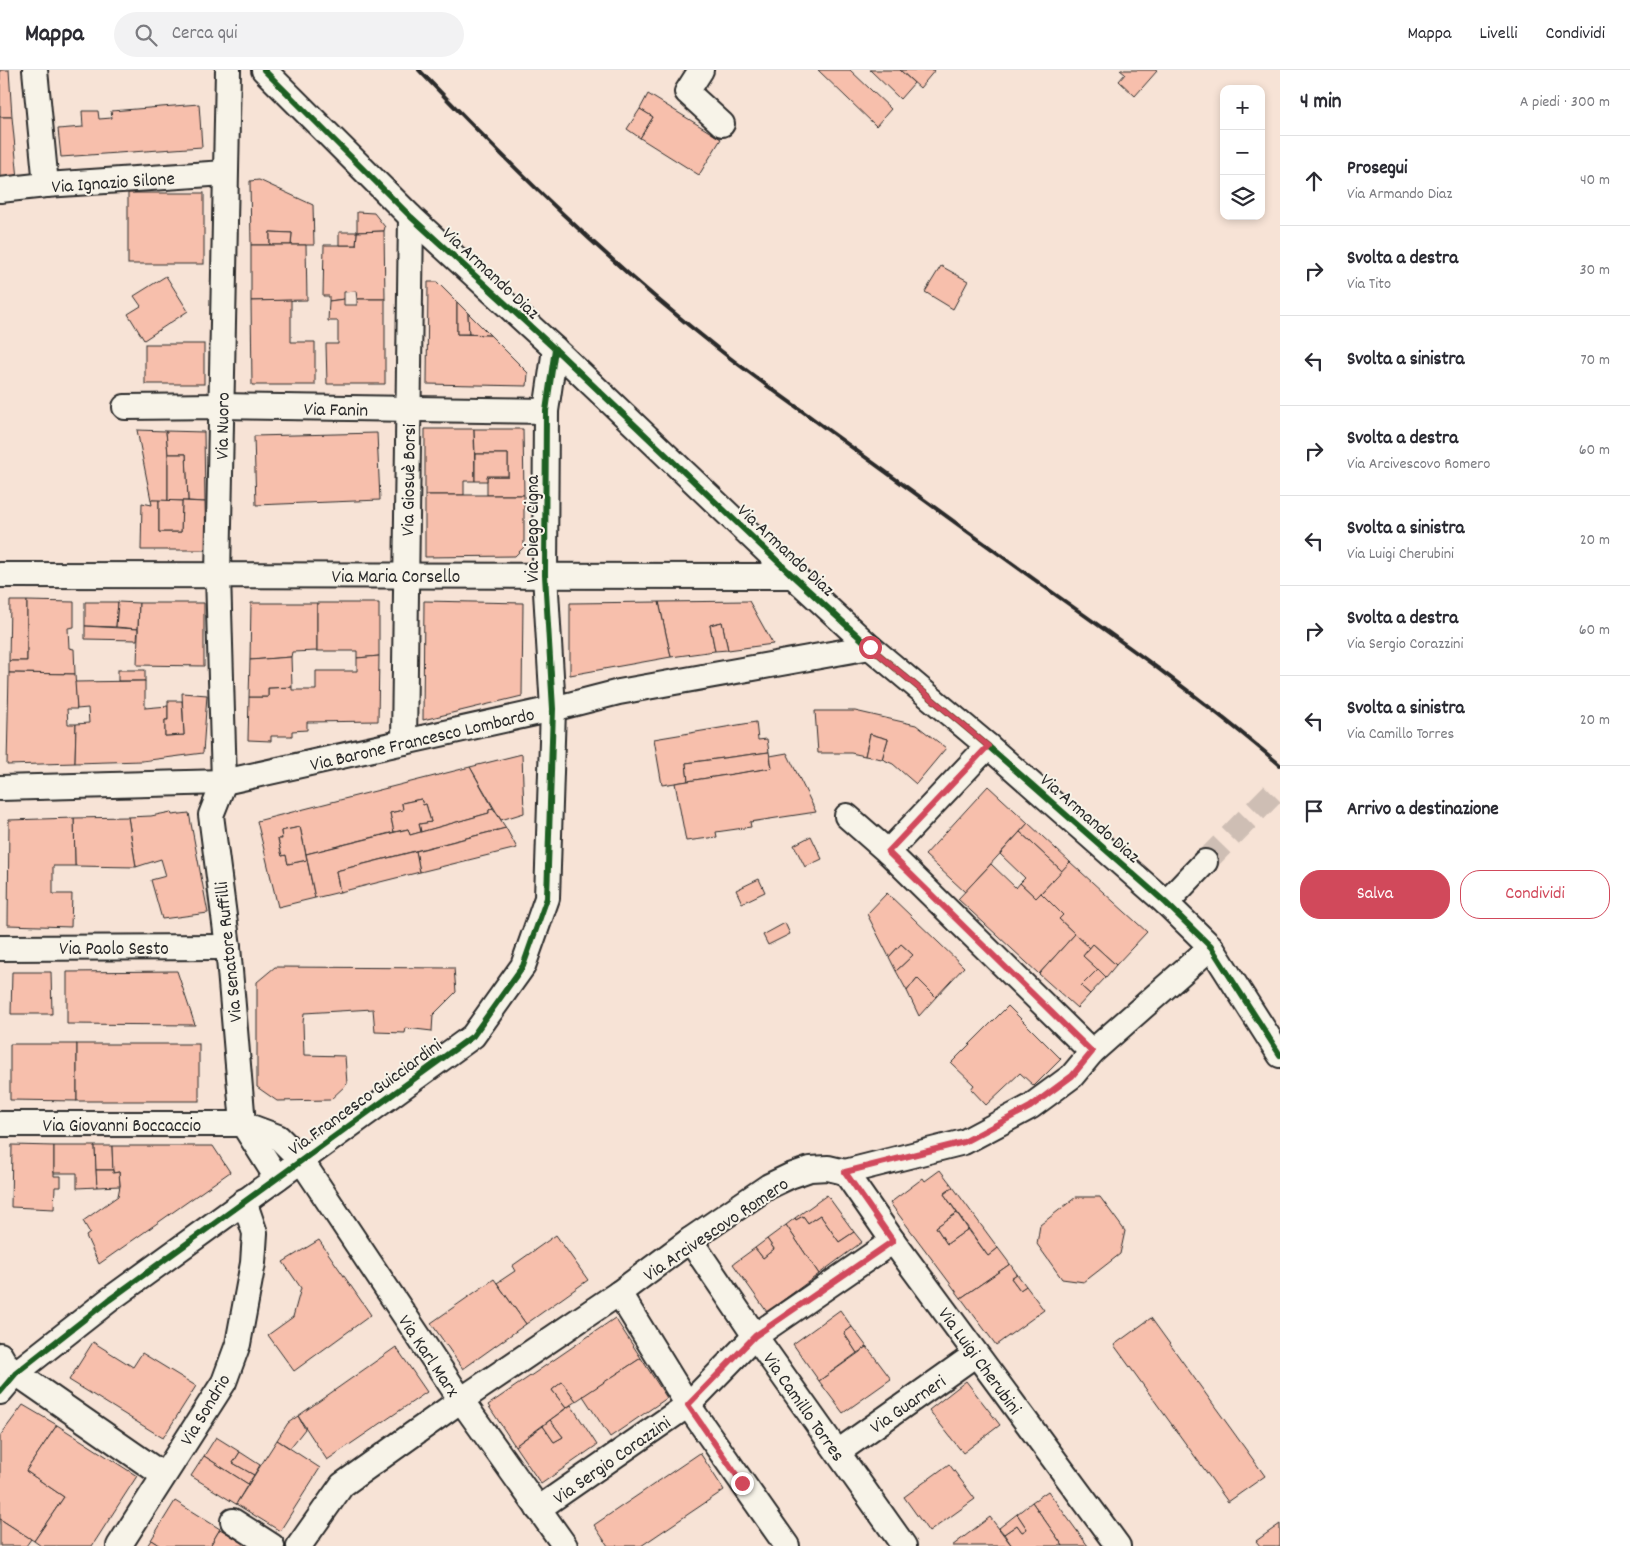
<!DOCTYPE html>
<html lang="it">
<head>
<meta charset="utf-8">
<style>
  body { margin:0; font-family:Dekko,sans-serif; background:#f2f2f3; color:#2b2b33 }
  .controls { position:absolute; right:15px; top:15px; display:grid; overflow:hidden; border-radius:10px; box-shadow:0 2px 8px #0003 }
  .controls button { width:45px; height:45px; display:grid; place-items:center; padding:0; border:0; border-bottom:1px solid #e1e1e2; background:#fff; color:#2b2b33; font:25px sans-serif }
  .stop { position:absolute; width:15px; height:15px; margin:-11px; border:4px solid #d1495b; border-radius:50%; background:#fff }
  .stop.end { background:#d1495b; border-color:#fff; box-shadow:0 1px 5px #0008 }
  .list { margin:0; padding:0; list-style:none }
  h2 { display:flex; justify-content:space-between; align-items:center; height:65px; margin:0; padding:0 20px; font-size:21px }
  h2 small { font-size:16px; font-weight:400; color:#7c7c81 }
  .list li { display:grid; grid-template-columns:32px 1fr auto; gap:15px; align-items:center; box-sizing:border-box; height:90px; padding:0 20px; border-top:1px solid #e1e1e2 }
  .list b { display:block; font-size:19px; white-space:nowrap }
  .list p { margin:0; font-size:16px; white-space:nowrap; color:#7c7c81 }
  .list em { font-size:16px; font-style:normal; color:#7c7c81 }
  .actions { display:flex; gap:10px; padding:15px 20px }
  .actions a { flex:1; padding:11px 0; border:1px solid #d1495b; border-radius:20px; text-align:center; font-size:18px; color:#d1495b }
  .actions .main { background:#d1495b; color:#fff }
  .icon { flex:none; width:28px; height:28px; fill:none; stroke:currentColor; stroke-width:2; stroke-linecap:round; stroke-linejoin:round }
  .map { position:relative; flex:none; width:1280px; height:1476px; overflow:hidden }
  header { display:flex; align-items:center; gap:30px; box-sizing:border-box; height:70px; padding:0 25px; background:#fff; border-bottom:1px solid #e1e1e2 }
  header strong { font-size:24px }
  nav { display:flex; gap:28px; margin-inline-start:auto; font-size:18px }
  .search { width:350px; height:45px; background:#f2f2f3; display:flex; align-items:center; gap:12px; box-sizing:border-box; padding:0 18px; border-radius:28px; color:#7c7c81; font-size:19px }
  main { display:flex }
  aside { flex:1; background:#fff }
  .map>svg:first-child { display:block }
  .building { fill:#f7bfac; stroke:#2b2b2b }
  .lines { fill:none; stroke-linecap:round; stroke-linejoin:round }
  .minor-tunnel { stroke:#cebeb4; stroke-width:24; stroke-dasharray:24 12; stroke-linecap:butt }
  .minor-casing { stroke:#2b2b2b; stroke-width:28 }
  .minor { stroke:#f7f3e8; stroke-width:24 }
  .rail { stroke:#2b2b2b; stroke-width:4 }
  .cycleway-casing { stroke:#f7f3e8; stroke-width:9 }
  .cycleway { stroke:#1b5e20; stroke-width:6 }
  .route { stroke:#d1495b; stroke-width:6 }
  .labels { text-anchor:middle; stroke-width:4; stroke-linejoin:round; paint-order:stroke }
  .street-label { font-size:19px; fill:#2b2b2b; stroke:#f7f3e8 }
</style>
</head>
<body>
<header>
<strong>Mappa</strong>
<div class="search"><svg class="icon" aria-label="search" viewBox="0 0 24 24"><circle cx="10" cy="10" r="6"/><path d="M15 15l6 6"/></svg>Cerca qui</div>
<nav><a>Mappa</a><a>Livelli</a><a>Condividi</a></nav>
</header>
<main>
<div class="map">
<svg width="1280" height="1476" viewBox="0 0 1280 1476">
  <rect width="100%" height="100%" fill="#f7e3d6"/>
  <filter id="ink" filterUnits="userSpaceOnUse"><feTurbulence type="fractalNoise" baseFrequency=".02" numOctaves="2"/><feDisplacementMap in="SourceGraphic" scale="10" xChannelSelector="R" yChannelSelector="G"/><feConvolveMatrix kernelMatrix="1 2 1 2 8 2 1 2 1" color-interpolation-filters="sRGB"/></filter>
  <g filter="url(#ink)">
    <g class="building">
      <polygon points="0,0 9,0 12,47 0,47"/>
      <polygon points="818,0 850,0 891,39 876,56"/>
      <polygon points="870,0 900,0 914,13 900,29"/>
      <polygon points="900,0 935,0 920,18"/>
      <polygon points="1120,0 1155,0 1157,1 1135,26 1119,11 1125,4"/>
      <polygon points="648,24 721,69 699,105 640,68 653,47 640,39"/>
      <polygon points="199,34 202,77 61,87 58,59 83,57 82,41 98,41 99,49 112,48 111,41"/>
      <polygon points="640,39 653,47 640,68 627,59"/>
      <polygon points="0,47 12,47 18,109 0,111"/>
      <polygon points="259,110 313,135 314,175 291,175 292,163 270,162 270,175 251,175 250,111"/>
      <rect x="128" y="123" width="76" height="71"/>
      <polygon points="357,142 374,143 385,157 384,161 357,162"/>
      <polygon points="384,161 385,229 357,229 356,221 344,222 344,229 329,231 329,226 323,226 324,175 356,175 357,162"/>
      <polygon points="270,162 292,163 291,175 270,175"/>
      <polygon points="339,162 357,162 356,175 339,175"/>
      <polygon points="251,175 306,175 307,230 251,231"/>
      <polygon points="941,196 968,211 953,239 925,222"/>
      <polygon points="166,206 188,241 144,270 128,244 141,236 134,226"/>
      <polygon points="428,212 437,212 457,232 457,264 490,265 528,303 527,316 427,314"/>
      <polygon points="344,229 344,235 357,235 357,229 385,229 385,314 327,314 326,274 338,274 338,251 328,251 329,231"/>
      <polygon points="291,230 291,272 315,272 315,315 252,315 251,231"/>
      <polygon points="457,232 468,243 469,264 457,264"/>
      <polygon points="468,243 490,265 469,264"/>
      <rect x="145" y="274" width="59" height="40"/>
      <polygon points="425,359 474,359 475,411 464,411 464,425 425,425"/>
      <polygon points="474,359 523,359 524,425 487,425 487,406 508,406 508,384 475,384"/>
      <polygon points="137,360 166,361 168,384 168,431 151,430"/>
      <polygon points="166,361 204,362 205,432 188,431 186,384 168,384"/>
      <polygon points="377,363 380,430 256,435 254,366"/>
      <polygon points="168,384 186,384 188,431 168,431"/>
      <polygon points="475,384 508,384 508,406 487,406 487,411 475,411"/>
      <polygon points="425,425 524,425 524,477 515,486 425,487"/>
      <polygon points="151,430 159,430 159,462 181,462 182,431 205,432 206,480 141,480 142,433 152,435"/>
      <polygon points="159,430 182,431 181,462 159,462"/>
      <polygon points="10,531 27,531 27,591 9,591"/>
      <polygon points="27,531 74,532 74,557 68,558 69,578 74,579 75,604 9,603 9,591 27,591"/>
      <polygon points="424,531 523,533 522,626 423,650"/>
      <polygon points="749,531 773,574 728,580 722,552 710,555 715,581 671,587 659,532"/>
      <polygon points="85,532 118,532 116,557 85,556"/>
      <polygon points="118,532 139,533 138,559 116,557"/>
      <polygon points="659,532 671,587 570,605 570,533"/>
      <polygon points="139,533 204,533 204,596 137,595"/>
      <polygon points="251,533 317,533 317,581 292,582 291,587 250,590"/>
      <polygon points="317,533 379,533 379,586 357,588 357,581 317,581"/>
      <polygon points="722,552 728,580 715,581 710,555"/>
      <polygon points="85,556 138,559 137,570 85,569"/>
      <polygon points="379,586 378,651 307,652 307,660 292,661 292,666 271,666 271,671 248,670 249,627 268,627 268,618 292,617 292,620 316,620 316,601 357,601 357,588"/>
      <polygon points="291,587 292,617 268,618 268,627 249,627 250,590"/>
      <rect x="118" y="600" width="27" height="11"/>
      <polygon points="9,603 75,604 77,639 67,639 68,654 76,654 75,693 7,695"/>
      <polygon points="145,611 145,638 168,636 168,650 165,650 165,666 184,665 182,623 207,625 203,683 142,691 75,693 76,654 89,653 88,638 77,639 75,612"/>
      <polygon points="168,631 182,631 184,665 165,666 165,650 168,650"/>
      <polygon points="815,641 855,641 916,655 946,678 916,714 893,694 882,689 888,669 870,664 865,686 851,683 818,683"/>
      <polygon points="756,652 758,670 767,669 769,682 686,693 688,711 662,715 654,669"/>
      <polygon points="870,664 888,669 882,689 865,686"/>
      <polygon points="769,682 772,698 688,711 686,693"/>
      <polygon points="787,683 816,742 750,752 751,757 716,762 717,767 686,771 675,713 772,698 770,686"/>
      <polygon points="522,684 524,743 501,750 470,697"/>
      <polygon points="470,697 493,738 489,740 489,743 421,762 419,754 431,752 426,734 423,735 421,729 402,733 403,740 390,743 394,762 306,784 300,757 281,761 282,769 278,769 282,786 286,785 288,794 307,790 315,828 278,837 257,751"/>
      <polygon points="988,716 1028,753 965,822 925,785"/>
      <polygon points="421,729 423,735 426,734 431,752 419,754 421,762 410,765 408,759 394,762 390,743 403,740 402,733"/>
      <polygon points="493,738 506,758 336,801 340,822 315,828 306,784 408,759 410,765 489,743 489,740"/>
      <polygon points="171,742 172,745 189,743 208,843 162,849 151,810 166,806 161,789 136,797 128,747 151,746"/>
      <polygon points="128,747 136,797 75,796 74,748"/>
      <polygon points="74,748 75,796 53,796 53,824 72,824 71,857 8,855 9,750"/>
      <polygon points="1028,753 1070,792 1062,801 1020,762"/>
      <polygon points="300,757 307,790 288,794 286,785 282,786 278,769 282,769 281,761"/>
      <polygon points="506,758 517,778 420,802 416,781"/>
      <polygon points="1020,762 1062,801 1036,828 1020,813 1025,808 1000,784"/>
      <polygon points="811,766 822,789 805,797 794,775"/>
      <polygon points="416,781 420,802 340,822 336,801"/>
      <polygon points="1070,792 1147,862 1116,895 1093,874 1090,878 1059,849 1063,845 1041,823"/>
      <polygon points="991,794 1016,818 1020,813 1036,828 1041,823 1063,845 1059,849 1075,864 1039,904 958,829"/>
      <polygon points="759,809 765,822 742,833 736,820"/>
      <polygon points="887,823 964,897 936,927 917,908 907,921 896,901 913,885 901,874 889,887 867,844"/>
      <polygon points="785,853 790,864 768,875 763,865"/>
      <polygon points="1075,864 1090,878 1083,886 1098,899 1081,916 1090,924 1077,938 1039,904"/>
      <polygon points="901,874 913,885 896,901 889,887"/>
      <polygon points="1093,874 1116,895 1106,907 1083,886"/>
      <polygon points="275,897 454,898 456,922 433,945 432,961 406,958 405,963 375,962 373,939 304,943 303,953 304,985 345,986 347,1014 330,1030 277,1031 257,1017 257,912"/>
      <polygon points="1098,899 1106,907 1090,924 1081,916"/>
      <polygon points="177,901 195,955 67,954 67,902"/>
      <polygon points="12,902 51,902 52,944 11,944"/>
      <polygon points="917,908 936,927 919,946 907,921"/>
      <polygon points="1008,936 1061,989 1034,1016 1020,1003 986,1035 971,1019 974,1015 951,993"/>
      <polygon points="10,974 77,974 77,1031 10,1030"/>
      <rect x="77" y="974" width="122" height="57"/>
      <polygon points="12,1075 54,1076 54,1106 61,1106 61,1117 55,1117 54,1139 11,1137"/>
      <polygon points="54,1076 95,1076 97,1117 77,1118 77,1103 54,1103"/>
      <polygon points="95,1076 112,1076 113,1100 96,1100"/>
      <polygon points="112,1076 213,1076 230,1102 99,1194 86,1166 90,1163 83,1151 118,1126 120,1116 119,1102 113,1103"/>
      <polygon points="96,1100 113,1100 113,1103 119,1102 120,1116 97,1117"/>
      <polygon points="940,1100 953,1117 944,1124 957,1143 936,1157 947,1174 968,1159 988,1186 998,1178 1010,1194 961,1228 890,1133 923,1108 925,1111"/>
      <polygon points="953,1117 998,1178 988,1186 944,1124"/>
      <polygon points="827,1125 854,1162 839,1172 820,1145 808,1153 803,1146 796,1150 795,1148"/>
      <polygon points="1076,1127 1100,1127 1125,1161 1120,1184 1084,1212 1062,1209 1037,1174 1040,1155"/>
      <polygon points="957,1143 968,1159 947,1174 936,1157"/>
      <polygon points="820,1145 839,1172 854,1162 862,1172 819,1204 786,1155 795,1148 796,1150 803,1146 808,1153"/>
      <polygon points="786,1155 819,1204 767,1242 733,1194 755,1178 763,1188 774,1179 767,1169"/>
      <polygon points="556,1165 588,1210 526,1254 497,1213 515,1201 512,1196"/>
      <polygon points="767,1169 774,1179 763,1188 755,1178"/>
      <polygon points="319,1170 371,1245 294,1301 268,1265 293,1247 301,1218 283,1192"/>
      <polygon points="1010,1194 1017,1204 1011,1208 1020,1220 1026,1216 1044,1240 996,1275 961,1228"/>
      <polygon points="1017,1204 1026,1216 1020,1220 1011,1208"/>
      <polygon points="494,1209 526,1254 463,1299 431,1253"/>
      <polygon points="840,1240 852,1257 844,1263 857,1283 819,1311 793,1274"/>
      <polygon points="615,1248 641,1288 576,1331 562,1312 552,1320 566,1338 515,1376 488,1335"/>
      <polygon points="1151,1248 1265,1406 1228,1432 1114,1275"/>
      <polygon points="852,1257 867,1277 857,1283 844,1263"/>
      <polygon points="93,1272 133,1297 142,1283 196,1316 163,1368 69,1310"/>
      <polygon points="396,1277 427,1322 327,1390 298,1346"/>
      <polygon points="867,1277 891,1309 843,1343 819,1311"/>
      <polygon points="641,1288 667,1328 610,1367 583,1326"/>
      <polygon points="966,1311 1000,1355 963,1383 929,1340"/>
      <polygon points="562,1312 576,1331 566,1338 552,1320"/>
      <polygon points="23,1335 57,1355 26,1401 64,1427 34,1471 0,1449 0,1366"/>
      <polygon points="571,1335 597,1375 541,1414 515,1376 543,1356 554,1372 563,1367 550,1350"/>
      <polygon points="298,1346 305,1359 290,1378 277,1370 288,1353"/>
      <polygon points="550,1350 563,1367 554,1372 543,1356"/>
      <polygon points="57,1355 137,1406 92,1476 41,1476 34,1471 64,1427 26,1401"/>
      <polygon points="216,1367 240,1382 233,1393 254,1405 248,1414 204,1386"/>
      <polygon points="277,1370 320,1398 280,1461 236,1434"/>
      <polygon points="240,1382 260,1395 254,1405 233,1393"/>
      <polygon points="700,1383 724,1420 641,1476 608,1476 594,1455"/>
      <polygon points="204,1386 248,1414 236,1434 191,1406"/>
      <polygon points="949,1394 975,1429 929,1462 904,1427"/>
      <polygon points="1048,1421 1088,1476 1063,1476 1032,1432"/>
      <polygon points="175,1431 220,1459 210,1476 160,1476 151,1470"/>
      <polygon points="1032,1432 1063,1476 1012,1476 1004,1464 1017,1455 1022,1462 1027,1459 1017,1444"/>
      <polygon points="1017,1444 1027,1459 1022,1462 1017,1455 1004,1464 999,1458"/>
      <polygon points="990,1447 1012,1476 952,1476"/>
      <polygon points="0,1449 31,1469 26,1476 0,1476"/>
      <polygon points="1280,1454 1280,1476 1260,1476 1256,1471"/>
      <polygon points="220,1459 248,1476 210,1476"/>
      <polygon points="151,1470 160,1476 147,1476"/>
    </g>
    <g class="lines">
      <polyline class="minor-tunnel" points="1205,792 1280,716"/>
      <g class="minor-casing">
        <g id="minor">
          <polyline points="35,0 46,115"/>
          <polyline points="228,0 218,505 224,712 211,745 228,877 243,1054 277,1108"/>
          <polyline points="264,0 411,147 555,279 793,506 870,577 988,676 1166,833 1211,877 1280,985"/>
          <polyline points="701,0 687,22 722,54"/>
          <polyline points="0,120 46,115 225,103"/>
          <polyline points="125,337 221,336 546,341"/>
          <polyline points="0,505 793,506"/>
          <polyline points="404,672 411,147"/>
          <polyline points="0,718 224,712 553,639 619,622 870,577"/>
          <polyline points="847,746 888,782 1092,982"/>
          <polyline points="888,782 988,676"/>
          <polyline points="1166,833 1205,792"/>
          <polyline points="0,878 228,877"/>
          <polyline points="0,1054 243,1054 278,1067 301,1090 461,1330 565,1476"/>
          <polyline points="845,1102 893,1171 1118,1476"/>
          <polyline points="690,1170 755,1266 904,1476"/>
          <polyline points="619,1223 688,1335 787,1476"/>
          <polyline points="0,1285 4,1292 16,1303 163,1405"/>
          <polyline points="0,1322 16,1303 109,1230 473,966 523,896 547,828 553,639 545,505 546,341 555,279"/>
          <polyline points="838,1382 976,1284"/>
          <polyline points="538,1439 688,1335 755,1266 893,1171"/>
          <polyline points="233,1451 272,1476"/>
          <polyline points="119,1476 224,1312 238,1274 253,1193 255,1163 244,1131"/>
          <polyline points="299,1476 342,1415 461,1330 619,1223 690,1170 769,1116 790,1106 810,1099 828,1098 845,1102 964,1072 1030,1037 1072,1006 1092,982 1211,877"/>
        </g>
      </g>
      <use href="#minor" class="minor"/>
      <path class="rail" d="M 419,0 C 513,98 609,193 716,277 C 752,306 791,332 828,360 C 902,414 975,467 1049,520 C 1128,576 1207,632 1280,695"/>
      <g class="cycleway-casing">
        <g id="cycleway">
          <polyline points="264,0 411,147 555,279 793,506 870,577 988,676 1166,833 1211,877 1280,985"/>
          <polyline points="0,1322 16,1303 109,1230 473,966 523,896 547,828 553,639 545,505 546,341 555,279"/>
        </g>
      </g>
      <use href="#cycleway" class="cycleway"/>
    </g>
  </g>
  <g class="lines" filter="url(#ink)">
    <polyline class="route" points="742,1413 688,1335 755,1266 893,1171 845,1102 964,1072 1030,1037 1072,1006 1092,982 888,782 988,676 870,577"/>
  </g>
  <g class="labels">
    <g class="street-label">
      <text transform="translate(113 111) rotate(-4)" y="7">Via Ignazio Silone</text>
      <text transform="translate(492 202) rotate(43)" y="7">Via Armando Diaz</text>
      <text transform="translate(336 338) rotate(1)" y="7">Via Fanin</text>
      <text transform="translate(221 356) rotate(-89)" y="7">Via Nuoro</text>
      <text transform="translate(407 410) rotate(-89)" y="7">Via Giosuè Borsi</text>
      <text transform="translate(531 459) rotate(-90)" y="7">Via Diego Cigna</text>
      <text transform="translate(787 479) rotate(43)" y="7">Via Armando Diaz</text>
      <text x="396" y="512">Via Maria Corsello</text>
      <text transform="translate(422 668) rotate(-13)" y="7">Via Barone Francesco Lombardo</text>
      <text transform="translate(1091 747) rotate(41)" y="7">Via Armando Diaz</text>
      <text x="114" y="884">Via Paolo Sesto</text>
      <text transform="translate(227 882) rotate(-96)" y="7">Via Senatore Ruffilli</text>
      <text transform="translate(364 1026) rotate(-36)" y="7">Via Francesco Guicciardini</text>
      <text x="122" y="1061">Via Giovanni Boccaccio</text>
      <text transform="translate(715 1158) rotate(-34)" y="7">Via Arcivescovo Romero</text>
      <text transform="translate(430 1285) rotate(56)" y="7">Via Karl Marx</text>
      <text transform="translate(981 1290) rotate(54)" y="7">Via Luigi Cherubini</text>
      <text transform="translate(907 1333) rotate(-35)" y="7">Via Guarneri</text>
      <text transform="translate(805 1336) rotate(55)" y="7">Via Camillo Torres</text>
      <text transform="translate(204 1339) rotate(-59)" y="7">Via Sondrio</text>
      <text transform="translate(611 1389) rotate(-35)" y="7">Via Sergio Corazzini</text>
    </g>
  </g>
</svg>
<div class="controls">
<button>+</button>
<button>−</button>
<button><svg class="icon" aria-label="layers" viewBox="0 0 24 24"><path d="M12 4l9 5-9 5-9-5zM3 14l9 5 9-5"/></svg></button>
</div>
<div class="stop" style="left:870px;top:577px"></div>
<div class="stop end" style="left:742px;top:1413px"></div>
</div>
<aside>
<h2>4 min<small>A piedi · 300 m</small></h2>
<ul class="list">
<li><svg class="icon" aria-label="ahead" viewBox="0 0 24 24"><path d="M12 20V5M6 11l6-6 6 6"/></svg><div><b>Prosegui</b><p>Via Armando Diaz</p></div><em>40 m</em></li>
<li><svg class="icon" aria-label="right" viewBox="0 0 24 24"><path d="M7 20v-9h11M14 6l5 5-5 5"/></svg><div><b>Svolta a destra</b><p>Via Tito</p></div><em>30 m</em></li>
<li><svg class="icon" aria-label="left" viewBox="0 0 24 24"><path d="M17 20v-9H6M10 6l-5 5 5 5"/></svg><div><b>Svolta a sinistra</b></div><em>70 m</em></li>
<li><svg class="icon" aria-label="right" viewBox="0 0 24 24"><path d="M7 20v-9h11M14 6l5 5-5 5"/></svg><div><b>Svolta a destra</b><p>Via Arcivescovo Romero</p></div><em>60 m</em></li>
<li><svg class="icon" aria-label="left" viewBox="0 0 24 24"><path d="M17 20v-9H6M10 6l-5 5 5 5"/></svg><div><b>Svolta a sinistra</b><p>Via Luigi Cherubini</p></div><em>20 m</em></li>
<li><svg class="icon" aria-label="right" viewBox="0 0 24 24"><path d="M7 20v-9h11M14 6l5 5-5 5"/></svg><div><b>Svolta a destra</b><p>Via Sergio Corazzini</p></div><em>60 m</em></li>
<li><svg class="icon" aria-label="left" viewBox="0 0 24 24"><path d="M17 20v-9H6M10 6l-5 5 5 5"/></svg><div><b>Svolta a sinistra</b><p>Via Camillo Torres</p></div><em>20 m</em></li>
<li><svg class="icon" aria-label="arrive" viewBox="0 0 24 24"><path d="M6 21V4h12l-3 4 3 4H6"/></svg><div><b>Arrivo a destinazione</b></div></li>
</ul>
<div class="actions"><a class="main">Salva</a><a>Condividi</a></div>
</aside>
</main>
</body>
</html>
